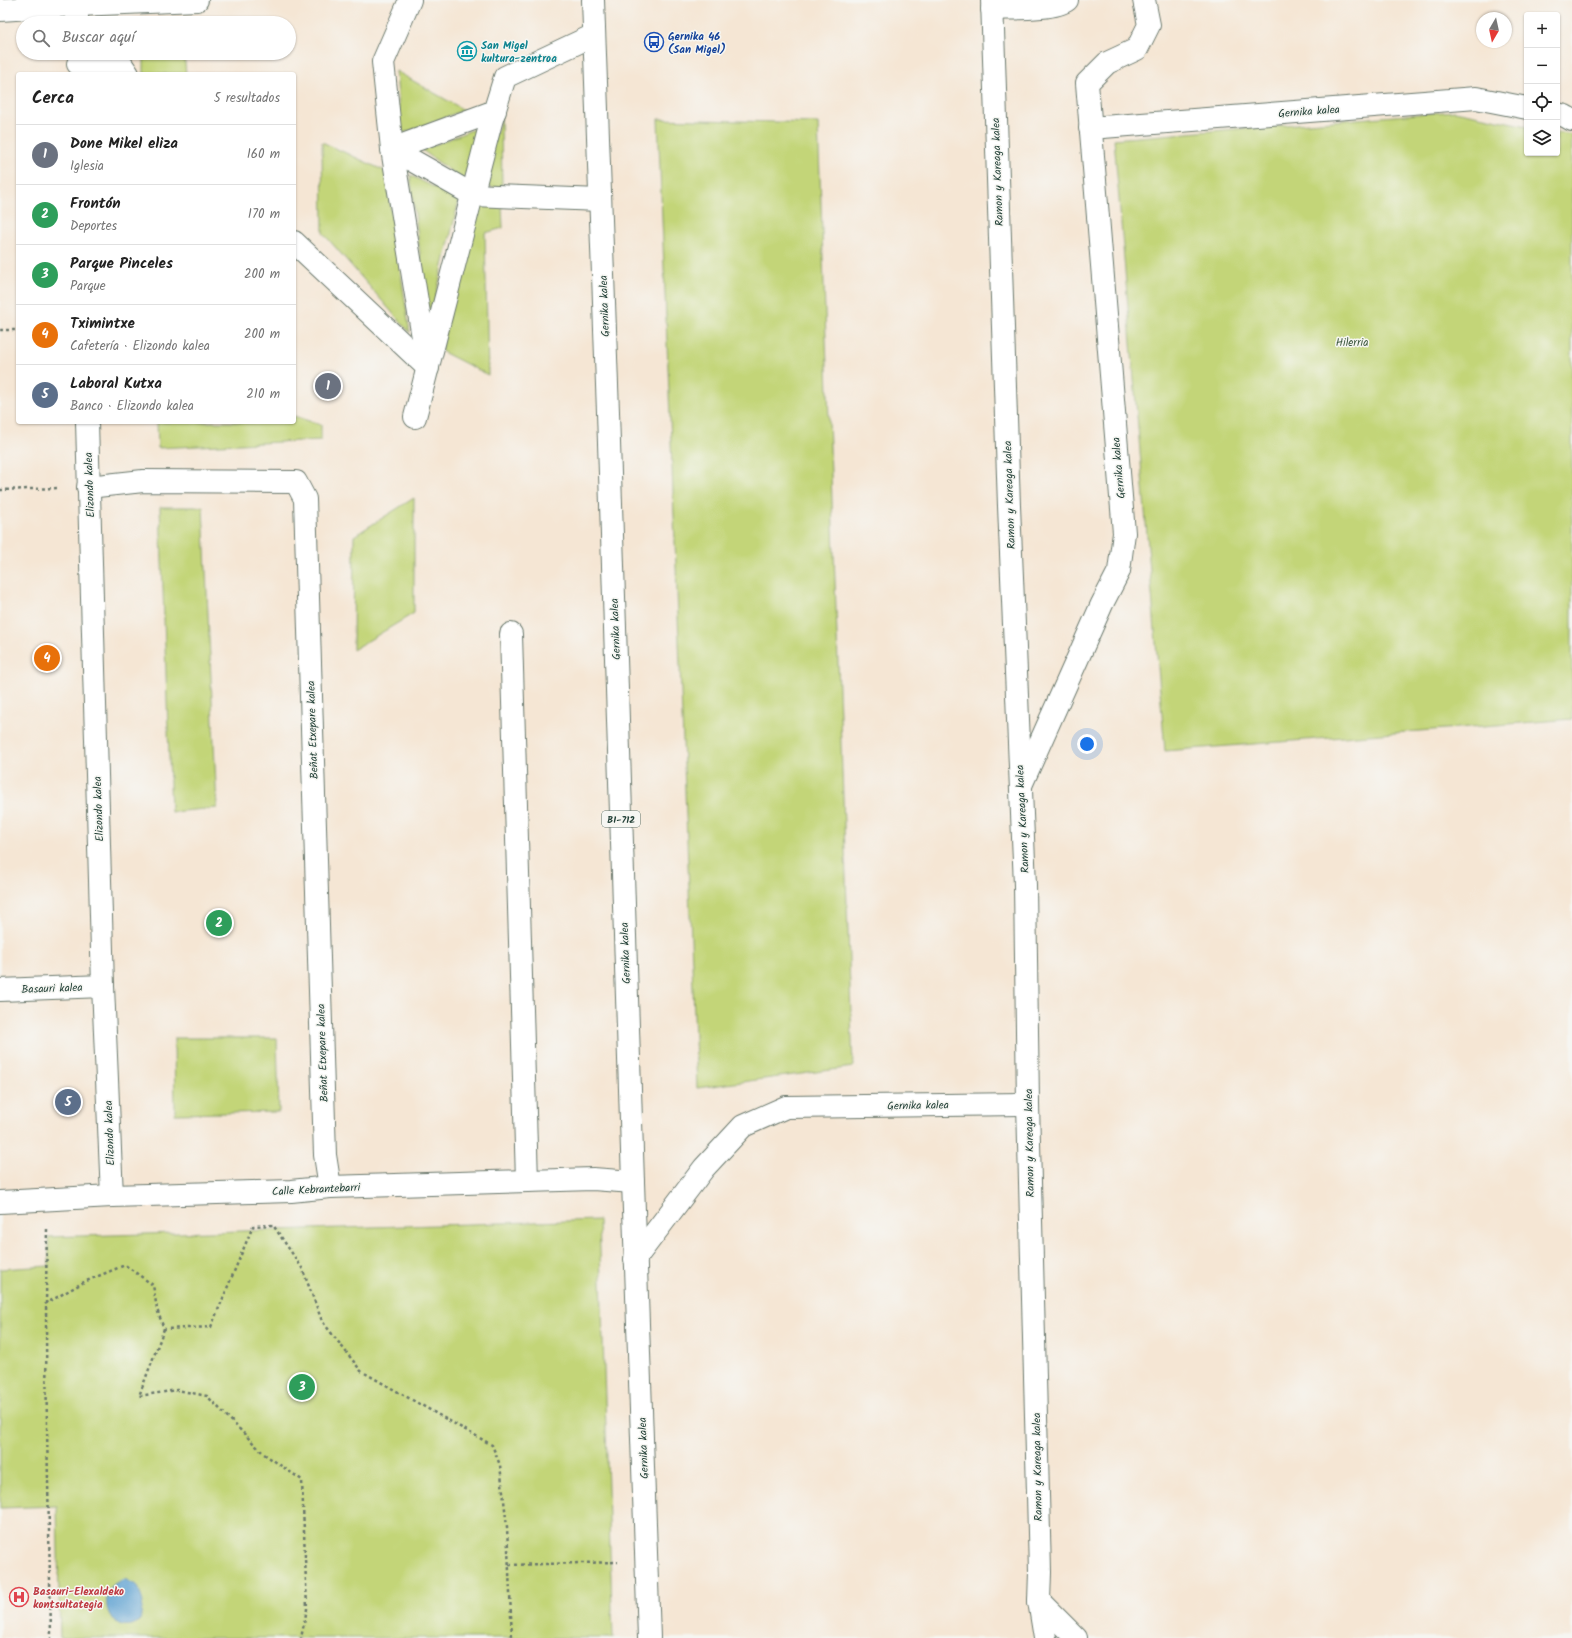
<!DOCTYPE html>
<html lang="es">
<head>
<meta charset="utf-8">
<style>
  body { margin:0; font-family:Kalam,sans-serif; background:#f2f2f2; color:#222 }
  .controls { position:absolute; right:12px; top:12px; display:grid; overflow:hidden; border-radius:4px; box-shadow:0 1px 3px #0004 }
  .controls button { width:36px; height:36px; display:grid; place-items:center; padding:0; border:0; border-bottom:1px solid #e0e0e0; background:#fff; color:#222; font:20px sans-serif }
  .compass { position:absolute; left:1476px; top:12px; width:36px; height:36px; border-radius:50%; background:#fff; box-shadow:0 1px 3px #0004; rotate:189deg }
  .you { position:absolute; left:1087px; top:744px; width:14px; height:14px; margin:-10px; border:3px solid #fff; border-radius:50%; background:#1a73e8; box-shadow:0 0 0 6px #1a73e833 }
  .badge { display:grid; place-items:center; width:26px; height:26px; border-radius:50%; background:#0f766e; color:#fff; font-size:13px; font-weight:700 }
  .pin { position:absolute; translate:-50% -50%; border:2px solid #fff; box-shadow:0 1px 4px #0006 }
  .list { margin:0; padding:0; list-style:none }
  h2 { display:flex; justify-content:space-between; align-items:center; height:52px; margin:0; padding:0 16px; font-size:17px }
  h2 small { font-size:13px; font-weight:400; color:#767676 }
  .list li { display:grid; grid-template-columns:26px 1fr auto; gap:12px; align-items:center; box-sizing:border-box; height:60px; padding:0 16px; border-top:1px solid #e0e0e0 }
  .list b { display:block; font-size:15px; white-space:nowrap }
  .list p { margin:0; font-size:13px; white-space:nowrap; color:#767676 }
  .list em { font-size:13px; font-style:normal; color:#767676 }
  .icon { flex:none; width:22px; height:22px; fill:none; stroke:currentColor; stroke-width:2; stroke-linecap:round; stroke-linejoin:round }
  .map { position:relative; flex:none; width:1572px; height:1638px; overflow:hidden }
  .search { position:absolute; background:#fff; box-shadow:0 1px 3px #0004; left:16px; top:16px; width:280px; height:44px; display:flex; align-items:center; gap:10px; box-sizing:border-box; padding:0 14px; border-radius:22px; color:#767676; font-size:15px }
  .panel { position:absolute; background:#fff; box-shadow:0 1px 3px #0004; left:16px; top:72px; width:280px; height:352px; border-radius:4px }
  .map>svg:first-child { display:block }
  .green { fill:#c3d578; stroke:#718956 }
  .water { fill:#5da1d2; stroke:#3e6f83 }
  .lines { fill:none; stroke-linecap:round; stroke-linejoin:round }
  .minor-casing { stroke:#6a786c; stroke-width:24 }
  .major-casing { stroke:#6a786c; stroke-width:24 }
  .path { stroke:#6a786c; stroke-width:2.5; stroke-dasharray:3 3; stroke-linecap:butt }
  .minor { stroke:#fff; stroke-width:22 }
  .major { stroke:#fff; stroke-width:22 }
  .labels { text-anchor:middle; stroke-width:3; stroke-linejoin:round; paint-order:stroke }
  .shield { fill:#f6f6f2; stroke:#60746d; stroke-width:1 }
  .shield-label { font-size:10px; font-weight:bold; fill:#1f3d34 }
  .transit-label { font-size:11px; font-weight:bold; fill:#164399; stroke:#f6f6f2; text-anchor:start }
  .culture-label { font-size:11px; font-weight:bold; fill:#0d838f; stroke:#f6f6f2; text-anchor:start }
  .street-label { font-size:11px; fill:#1f3d34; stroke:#f6f6f2 }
  .park-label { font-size:11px; fill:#405b42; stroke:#f6f6f2 }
  .health-label { font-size:11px; font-weight:bold; fill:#be3a42; stroke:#f6f6f2; text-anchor:start }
</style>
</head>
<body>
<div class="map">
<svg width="1572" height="1638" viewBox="0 0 1572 1638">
  <rect width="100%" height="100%" fill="#f6f6f2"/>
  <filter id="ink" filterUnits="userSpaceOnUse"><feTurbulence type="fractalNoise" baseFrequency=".025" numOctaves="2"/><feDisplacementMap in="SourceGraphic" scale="8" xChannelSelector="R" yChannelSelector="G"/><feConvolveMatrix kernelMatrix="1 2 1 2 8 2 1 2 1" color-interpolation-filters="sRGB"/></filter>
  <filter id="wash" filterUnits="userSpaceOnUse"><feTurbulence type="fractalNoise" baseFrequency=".012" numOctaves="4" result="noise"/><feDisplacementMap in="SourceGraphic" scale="16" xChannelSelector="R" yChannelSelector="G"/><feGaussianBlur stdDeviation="0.9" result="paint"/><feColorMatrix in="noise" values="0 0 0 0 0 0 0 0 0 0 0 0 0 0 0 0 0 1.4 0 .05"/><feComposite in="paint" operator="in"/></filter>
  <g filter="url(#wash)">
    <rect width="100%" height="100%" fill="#f5e6d4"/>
    <g class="green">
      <polygon points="144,53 184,53 186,74 144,74"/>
      <polygon points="396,71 464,110 401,134"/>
      <polygon points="1455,111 1527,126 1527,153 1557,153 1557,132 1572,135 1572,719 1165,751 1114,139"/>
      <polygon points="501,118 502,189 480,185"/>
      <polygon points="658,119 818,123 853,1067 697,1088"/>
      <polygon points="479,127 464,181 422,150"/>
      <polygon points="322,142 385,171 410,333 323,233"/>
      <polygon points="410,175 459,200 429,324"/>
      <polygon points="474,202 502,205 503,228 485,233 488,375 441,351"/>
      <polygon points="294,416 321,425 321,440 158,448 157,422 294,422"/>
      <polygon points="414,498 414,613 353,650 354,536"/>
      <polygon points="160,507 203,507 217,808 171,812"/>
      <polygon points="174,1038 277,1038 279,1112 175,1114"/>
      <polygon points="599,1220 613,1638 60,1638 57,1506 0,1508 0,1269 49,1266 48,1237"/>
    </g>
    <path class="water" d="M 125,1579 L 138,1586 L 143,1602 L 140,1621 C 113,1638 96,1602 114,1584 C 117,1582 122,1580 125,1579 Z"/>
  </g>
  <g filter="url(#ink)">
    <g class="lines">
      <g class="minor-casing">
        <g id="minor">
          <polyline points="992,0 1009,506 1025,885 1028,1104 1040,1572 1039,1601 1045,1638"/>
          <polyline points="77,5 77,23"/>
          <path d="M 992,9 C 1010,8 1054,10 1067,0"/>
          <polyline points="0,10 77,5 197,0"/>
          <polyline points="78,64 122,65 128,74"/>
          <polyline points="495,111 392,149 473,195 600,200"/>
          <polyline points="1557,114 1565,116 1572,120"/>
          <polyline points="1090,128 1476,98 1527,108"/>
          <polyline points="294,242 428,368 392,149 383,62 410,0"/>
          <polyline points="415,417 491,122 505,77 594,35"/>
          <polyline points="87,422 103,986 112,1196"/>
          <polyline points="88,487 143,481 296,482 305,499 325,1155 330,1187"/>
          <polyline points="511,634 527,1181"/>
          <polyline points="1022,783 1102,604 1119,571 1124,533 1087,83 1107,63 1137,49 1149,25 1144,0"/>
          <polyline points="0,990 103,986"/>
          <polyline points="0,1202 112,1196 291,1191 330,1187 593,1179 633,1182"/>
          <polyline points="635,1259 704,1168 743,1126 786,1107 1028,1104"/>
          <polyline points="1039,1601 1076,1638"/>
        </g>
      </g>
      <g class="major-casing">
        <polyline id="major" points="593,0 608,412 633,1182 649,1638"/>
      </g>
      <g class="path">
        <polyline points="0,330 18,330"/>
        <polyline points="0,490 59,488"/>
        <path d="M 47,1229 C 44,1365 49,1502 51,1638"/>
        <polyline points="45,1304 84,1282 125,1265 153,1285 157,1309 164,1329 211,1327 253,1226 273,1225 302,1268 322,1321 361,1371 492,1445 500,1465 507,1527 512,1638"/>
        <polyline points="164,1329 139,1396 177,1390 207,1396 264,1454 302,1480 307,1609 301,1638"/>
        <polyline points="509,1565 618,1562"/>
      </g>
      <use href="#minor" class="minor"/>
      <use href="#major" class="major"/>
    </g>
  </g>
  <defs>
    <g id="bus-ring" transform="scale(1)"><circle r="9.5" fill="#f6f6f2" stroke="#1a4fb4" stroke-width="1.5"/><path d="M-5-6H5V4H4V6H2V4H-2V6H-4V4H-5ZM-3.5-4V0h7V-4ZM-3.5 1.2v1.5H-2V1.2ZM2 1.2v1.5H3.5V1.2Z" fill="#1a4fb4"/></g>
    <g id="museum-ring" transform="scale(1)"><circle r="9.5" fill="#f6f6f2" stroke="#0f9aa8" stroke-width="1.5"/><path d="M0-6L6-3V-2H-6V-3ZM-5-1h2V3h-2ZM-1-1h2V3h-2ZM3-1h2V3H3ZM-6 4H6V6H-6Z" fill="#0f9aa8"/></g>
    <g id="hospital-ring" transform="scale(1)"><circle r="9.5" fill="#f6f6f2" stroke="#e0444e" stroke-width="1.5"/><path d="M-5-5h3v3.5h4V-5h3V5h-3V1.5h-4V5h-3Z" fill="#e0444e"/></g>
  </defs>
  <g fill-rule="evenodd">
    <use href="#bus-ring" x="654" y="42"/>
    <use href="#museum-ring" x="467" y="51"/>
    <use href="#hospital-ring" x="19" y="1597"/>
  </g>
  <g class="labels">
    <rect class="shield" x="602" y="811" width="38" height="16" rx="3"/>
    <g class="shield-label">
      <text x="621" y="823">BI-712</text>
    </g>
    <g class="transit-label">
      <text x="668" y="40">Gernika 46<tspan x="668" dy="13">(San Migel)</tspan></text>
    </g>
    <g class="culture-label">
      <text x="481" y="49">San Migel<tspan x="481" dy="13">kultura-zentroa</tspan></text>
    </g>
    <g class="street-label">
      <text transform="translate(1309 111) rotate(-4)" y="4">Gernika kalea</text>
      <text transform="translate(997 172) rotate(-92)" y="4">Ramon y Kareaga kalea</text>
      <text transform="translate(604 306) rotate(-92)" y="4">Gernika kalea</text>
      <text transform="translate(1118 468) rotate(-95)" y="4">Gernika kalea</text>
      <text transform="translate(89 485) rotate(-92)" y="4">Elizondo kalea</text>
      <text transform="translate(1009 495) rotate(-92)" y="4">Ramon y Kareaga kalea</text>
      <text transform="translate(615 629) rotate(-92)" y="4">Gernika kalea</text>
      <text transform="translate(312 730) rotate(-92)" y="4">Beñat Etxepare kalea</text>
      <text transform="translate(98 809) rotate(-92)" y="4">Elizondo kalea</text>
      <text transform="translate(1022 819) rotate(-93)" y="4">Ramon y Kareaga kalea</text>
      <text transform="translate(625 953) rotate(-92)" y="4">Gernika kalea</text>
      <text transform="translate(52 988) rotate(-2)" y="4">Basauri kalea</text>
      <text transform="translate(322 1053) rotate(-92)" y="4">Beñat Etxepare kalea</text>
      <text transform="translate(918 1105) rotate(-1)" y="4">Gernika kalea</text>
      <text transform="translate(109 1133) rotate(-92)" y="4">Elizondo kalea</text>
      <text transform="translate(1029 1143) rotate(-91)" y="4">Ramon y Kareaga kalea</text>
      <text transform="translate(316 1189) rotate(-3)" y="4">Calle Kebrantebarri</text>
      <text transform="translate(643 1448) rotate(-92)" y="4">Gernika kalea</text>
      <text transform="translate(1037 1467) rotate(-91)" y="4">Ramon y Kareaga kalea</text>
    </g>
    <g class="park-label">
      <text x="1352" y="346">Hilerria</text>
    </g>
    <g class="health-label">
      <text x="33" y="1595">Basauri-Elexaldeko<tspan x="33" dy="13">kontsultategia</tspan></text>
    </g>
  </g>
</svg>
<div class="controls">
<button>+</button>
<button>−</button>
<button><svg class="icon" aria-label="locate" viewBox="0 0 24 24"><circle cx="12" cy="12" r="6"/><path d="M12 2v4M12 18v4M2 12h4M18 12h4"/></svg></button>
<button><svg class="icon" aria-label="layers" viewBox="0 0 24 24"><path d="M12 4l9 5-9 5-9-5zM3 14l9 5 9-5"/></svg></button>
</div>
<svg class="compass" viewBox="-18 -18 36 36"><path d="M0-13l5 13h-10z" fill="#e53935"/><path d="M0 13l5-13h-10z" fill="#767676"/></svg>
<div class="you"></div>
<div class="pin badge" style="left:328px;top:386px;background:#6b7280">1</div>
<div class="pin badge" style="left:219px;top:923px;background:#2e9e5b">2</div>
<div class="pin badge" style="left:302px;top:1387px;background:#2e9e5b">3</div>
<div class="pin badge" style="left:47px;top:658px;background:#e8710a">4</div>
<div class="pin badge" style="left:68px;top:1102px;background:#5c6f8a">5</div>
<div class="search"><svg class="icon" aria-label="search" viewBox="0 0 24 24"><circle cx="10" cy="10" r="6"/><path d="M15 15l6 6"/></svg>Buscar aquí</div>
<section class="panel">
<h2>Cerca<small>5 resultados</small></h2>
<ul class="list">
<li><span class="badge" style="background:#6b7280">1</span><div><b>Done Mikel eliza</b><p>Iglesia</p></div><em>160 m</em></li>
<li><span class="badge" style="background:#2e9e5b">2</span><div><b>Frontón</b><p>Deportes</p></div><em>170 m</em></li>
<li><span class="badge" style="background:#2e9e5b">3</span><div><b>Parque Pinceles</b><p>Parque</p></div><em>200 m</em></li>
<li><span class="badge" style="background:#e8710a">4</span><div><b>Tximintxe</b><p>Cafetería · Elizondo kalea</p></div><em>200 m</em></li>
<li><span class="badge" style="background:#5c6f8a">5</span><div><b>Laboral Kutxa</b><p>Banco · Elizondo kalea</p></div><em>210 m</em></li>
</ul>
</section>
</div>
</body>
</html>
